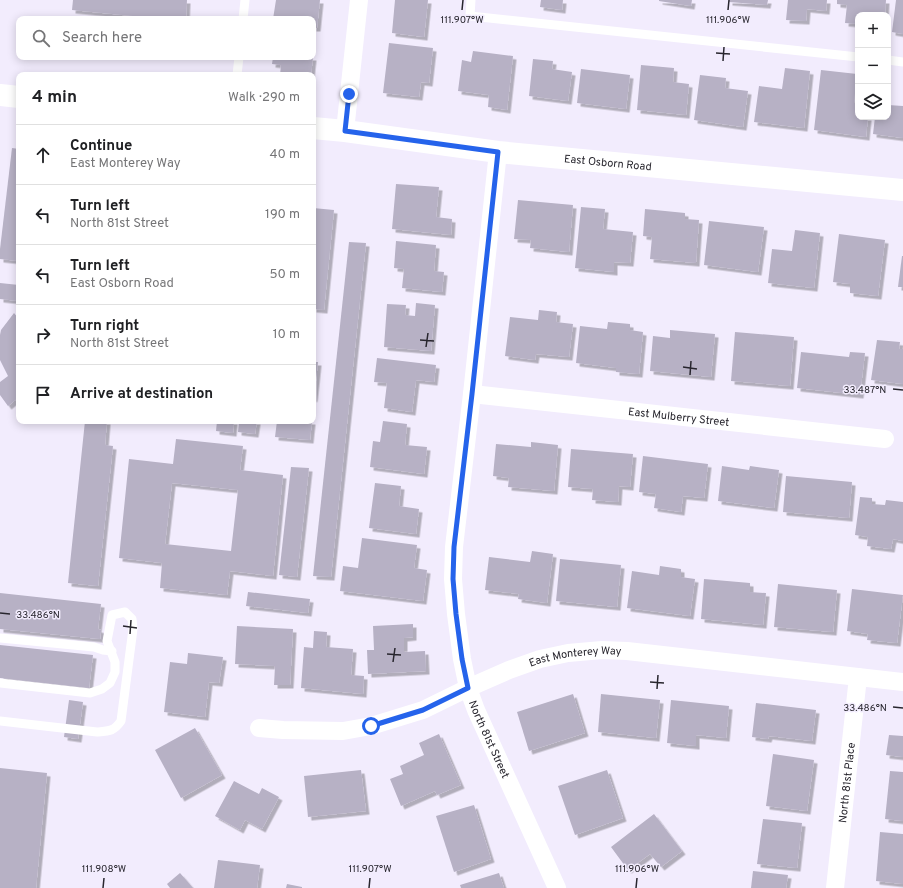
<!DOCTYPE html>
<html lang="en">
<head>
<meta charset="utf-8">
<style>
  body { margin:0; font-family:Overpass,sans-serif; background:#f2f2f2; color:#202124 }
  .controls { position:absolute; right:12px; top:12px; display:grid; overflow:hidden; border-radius:8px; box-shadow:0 2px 10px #0003 }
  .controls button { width:36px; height:36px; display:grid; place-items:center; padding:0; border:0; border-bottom:1px solid #e0e0e0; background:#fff; color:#202124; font:20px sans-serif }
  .stop { position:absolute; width:12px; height:12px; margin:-9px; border:3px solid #2563eb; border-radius:50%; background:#fff }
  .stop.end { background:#2563eb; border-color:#fff; box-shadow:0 1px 4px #0008 }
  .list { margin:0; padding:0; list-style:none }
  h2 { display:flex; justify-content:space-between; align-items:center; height:52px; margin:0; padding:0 16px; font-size:17px }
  h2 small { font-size:13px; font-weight:400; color:#757577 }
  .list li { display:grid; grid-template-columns:26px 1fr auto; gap:12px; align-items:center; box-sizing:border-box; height:60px; padding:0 16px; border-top:1px solid #e0e0e0 }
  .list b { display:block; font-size:15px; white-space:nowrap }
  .list p { margin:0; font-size:13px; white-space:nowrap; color:#757577 }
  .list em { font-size:13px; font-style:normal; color:#757577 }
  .icon { flex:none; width:22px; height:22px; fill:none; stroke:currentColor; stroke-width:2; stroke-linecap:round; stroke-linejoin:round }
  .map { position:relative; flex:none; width:903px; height:888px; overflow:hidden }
  .search { position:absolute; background:#fff; box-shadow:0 2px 10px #0003; left:16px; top:16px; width:300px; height:44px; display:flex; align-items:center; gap:10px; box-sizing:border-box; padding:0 14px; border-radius:8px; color:#757577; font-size:15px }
  .panel { position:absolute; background:#fff; box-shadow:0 2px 10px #0003; left:16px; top:72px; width:300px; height:352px; border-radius:8px }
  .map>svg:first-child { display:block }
  .building { fill:#b7b1c5; fill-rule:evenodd; filter:url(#shadow) }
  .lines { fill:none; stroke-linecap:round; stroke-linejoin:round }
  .lane { stroke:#fff; stroke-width:9 }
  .street { stroke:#fff; stroke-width:18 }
  .secondary { stroke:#fff; stroke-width:22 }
  .route { stroke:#2563eb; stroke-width:5 }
  .ticks { fill:none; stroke:#28262e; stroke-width:1.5 }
  .labels { text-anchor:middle; stroke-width:3; stroke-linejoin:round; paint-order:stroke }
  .street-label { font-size:11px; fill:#28262e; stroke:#f2ecfd }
  .ticks-label { font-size:10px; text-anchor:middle; fill:#28262e; stroke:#f2ecfd; stroke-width:3; stroke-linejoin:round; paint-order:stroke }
</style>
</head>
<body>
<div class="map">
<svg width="903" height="888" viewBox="0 0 903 888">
  <defs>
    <filter id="shadow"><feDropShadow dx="3.5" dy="3.5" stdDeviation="0" flood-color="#0004"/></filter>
  </defs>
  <rect width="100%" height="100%" fill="#f2ecfd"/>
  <g class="building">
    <polygon points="73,0 187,0 186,19 163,19 72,10"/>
    <polygon points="276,0 320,0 317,28 313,28 313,19 273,19"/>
    <polygon points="395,0 428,0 424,37 392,33"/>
    <polygon points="541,0 563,0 562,10 540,7"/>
    <polygon points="659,0 692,0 691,6 659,1"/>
    <polygon points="729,0 768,0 767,5 729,2"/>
    <polygon points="788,0 827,0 826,11 807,9 806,21 786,20"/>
    <polygon points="837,0 886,0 885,15 858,15 858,24 845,23 847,5 837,4"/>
    <polygon points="896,0 903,0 903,34 892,32"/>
    <polygon points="389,43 433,48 429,83 421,82 419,97 383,93"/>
    <polygon points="473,51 513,56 507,110 488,107 489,95 458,91 462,60 471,62"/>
    <polygon points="273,57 313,57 311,75 280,75 281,65 272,64"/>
    <polygon points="533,59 553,61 552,69 572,72 568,101 529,96"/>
    <polygon points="641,65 674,68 673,82 689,84 686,115 637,110"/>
    <polygon points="785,68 810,71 804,128 754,122 759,86 782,89"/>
    <polygon points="581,69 630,75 626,109 577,103"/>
    <polygon points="821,70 857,74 854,103 858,103 858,117 868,117 866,137 814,130"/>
    <polygon points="700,75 726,78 725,88 748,91 743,127 694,120"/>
    <polygon points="888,105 903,106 903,138 873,134 875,117 888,117"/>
    <polygon points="12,148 19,149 19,261 0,259 0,249"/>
    <polygon points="396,184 439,187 436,217 452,219 451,235 392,229"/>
    <polygon points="518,200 573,205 569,252 530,248 531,240 514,239"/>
    <polygon points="581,207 605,209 603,229 633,232 630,263 614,262 614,272 575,268"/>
    <polygon points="313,208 334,210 324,310 313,309"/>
    <polygon points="645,209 685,213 685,219 699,220 696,263 650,259 652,237 643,236"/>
    <polygon points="709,221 764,227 758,272 704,265"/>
    <polygon points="795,230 820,233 814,288 768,283 772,249 792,251"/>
    <polygon points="839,234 885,240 878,296 850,293 850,284 833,282"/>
    <polygon points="396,241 436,245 434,271 444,272 442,292 402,288 404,269 394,268"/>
    <polygon points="349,242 366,243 331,577 313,576"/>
    <polygon points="902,256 903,256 903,287 898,287"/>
    <polygon points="0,283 19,285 19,301 0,299"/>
    <polygon points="416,303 435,305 431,351 384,347 387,304 406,305 405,315 415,316"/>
    <polygon points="539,310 557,312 556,322 573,324 569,357 536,354 535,360 505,356 510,317 538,320"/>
    <polygon points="14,313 19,319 19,397 8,406 0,395 0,382 8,376 0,360 0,335 1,330"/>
    <polygon points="608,322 630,324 630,330 643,332 639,374 616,372 616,368 576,363 580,326 607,329"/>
    <polygon points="670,330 715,334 711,377 650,371 653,336 670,338"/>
    <polygon points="735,332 794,337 790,386 731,381"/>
    <polygon points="877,340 900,342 899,349 903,349 903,384 871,380"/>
    <polygon points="801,352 849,357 850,352 865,353 860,395 797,388"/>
    <polygon points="377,358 436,365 434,382 416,380 412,412 384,408 387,383 374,382"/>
    <polygon points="313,362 318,362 314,399 313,398"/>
    <polygon points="85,421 107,421 105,445 113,446 98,586 68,583"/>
    <polygon points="217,421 234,421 233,433 216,431"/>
    <polygon points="239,421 257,421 255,434 238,432"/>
    <polygon points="277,421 312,421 310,440 275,437"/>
    <polygon points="383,421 407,424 405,445 427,447 424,474 370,467 373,441 380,442"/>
    <path d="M 176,439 L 243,446 L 240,470 L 283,475 L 273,576 L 230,571 L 227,595 L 160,588 L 162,563 L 119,558 L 129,459 L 173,464 ZM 172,483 L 238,490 L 231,551 L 165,544 Z"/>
    <polygon points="531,442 558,445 554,491 508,487 509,478 493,476 496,444 531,447"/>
    <polygon points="571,449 633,454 630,487 619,486 618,502 592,500 593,489 568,487"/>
    <polygon points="643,456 708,464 704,498 683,496 681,512 654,508 656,494 639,492"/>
    <polygon points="722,466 749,470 750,466 779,470 774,508 718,501"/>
    <polygon points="291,467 309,468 297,577 279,575"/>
    <polygon points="786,476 852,482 849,518 783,512"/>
    <polygon points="375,483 401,486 399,506 419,509 416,534 369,528"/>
    <polygon points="860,497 872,498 872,504 885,505 886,500 903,502 903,541 893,539 891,549 867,546 868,537 855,535"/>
    <polygon points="362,538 417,545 414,568 427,570 423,601 340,591 343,566 358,568"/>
    <polygon points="532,551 553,554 547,603 518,599 519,594 485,590 489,557 530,562"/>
    <polygon points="560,559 621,565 617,607 556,601"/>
    <polygon points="660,566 681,569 681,577 695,579 690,616 627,608 632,571 659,575"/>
    <polygon points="704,579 750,583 750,592 766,593 763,625 701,619"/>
    <polygon points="778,584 837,590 833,632 774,627"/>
    <polygon points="852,589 903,595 897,643 867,640 868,634 847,631"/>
    <polygon points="248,592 310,599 308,613 246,606"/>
    <polygon points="0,593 101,604 98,629 101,630 100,639 0,629"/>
    <polygon points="413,624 413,637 404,638 404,652 425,651 426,671 368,674 367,650 374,650 373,626"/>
    <polygon points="237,626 293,629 290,685 274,685 275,666 235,664"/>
    <polygon points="314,631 327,632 326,647 353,649 351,675 364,676 363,694 301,688 304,647 313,648"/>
    <polygon points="0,645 93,655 89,688 0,678"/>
    <polygon points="188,653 223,657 219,683 209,682 205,717 164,712 170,662 187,664"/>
    <polygon points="573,694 585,733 529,751 517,712"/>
    <polygon points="601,694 660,700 656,738 598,732"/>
    <polygon points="69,700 83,702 78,739 64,737"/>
    <polygon points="671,700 729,706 726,738 696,735 696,746 667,743"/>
    <polygon points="756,703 816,710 812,741 769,736 768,739 752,737"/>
    <polygon points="195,728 222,775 181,798 155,750"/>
    <polygon points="439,734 461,785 437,795 435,791 401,806 390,779 403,774 400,766 424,755 419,743"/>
    <polygon points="889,735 903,736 903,757 886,755"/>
    <polygon points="773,754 814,760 807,811 766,806"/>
    <polygon points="0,768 47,773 36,888 0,888"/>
    <polygon points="361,770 366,811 308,817 304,776"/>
    <polygon points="607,770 623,818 575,835 558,786"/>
    <polygon points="890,771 903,772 903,821 885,819"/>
    <polygon points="234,781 259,794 262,788 279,797 262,829 245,820 240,830 215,816"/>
    <polygon points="474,805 491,859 454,872 436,816"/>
    <polygon points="654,814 682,851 661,867 650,854 628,870 611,847"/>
    <polygon points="763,819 802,823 797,868 757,864"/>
    <polygon points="880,832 903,834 903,884 876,881"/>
    <polygon points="218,860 260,865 257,888 214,888"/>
    <polygon points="753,871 788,875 786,888 751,888"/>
    <polygon points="180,873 193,888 170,888 167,884"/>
    <polygon points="499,873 504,888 461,888 460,885"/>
    <polygon points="287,884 302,887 302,888 286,888"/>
  </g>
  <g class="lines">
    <g class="lane">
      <polyline points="471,0 470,16 858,57"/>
      <polyline points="243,19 245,0"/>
      <polyline points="888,60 903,62"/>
      <polyline points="237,75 239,57"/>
      <polyline points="0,638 94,647 103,650 112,651"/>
      <path d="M 0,683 L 90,693 L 102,689 L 110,683 L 115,672 L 115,662 L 107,641 L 112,615 L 125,612 L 132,619 L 133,629 L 121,721 C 114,731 110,731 97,732 L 0,721"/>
    </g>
    <g class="street">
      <polyline points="345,131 359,0"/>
      <path id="s1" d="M 498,152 L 472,394 L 454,547 L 453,579 L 456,614 L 462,659 L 468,688 L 476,710 L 557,888"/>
      <path id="s2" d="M 472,394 L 885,439"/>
      <path id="s3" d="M 259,728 L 283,730 L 343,731 L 371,726 L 423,710 L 468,688 L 509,670 L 540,659 L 568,653 L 602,650 L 627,651 L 903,682"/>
      <path id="s4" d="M 835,888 L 858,677"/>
    </g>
    <g class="secondary">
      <polyline points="0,95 19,97"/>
      <path id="s5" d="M 313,128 L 345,131 L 498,152 L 903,190"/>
    </g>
  </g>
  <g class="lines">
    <polyline class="route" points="349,94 345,131 498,152 472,394 454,547 453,579 456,614 462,659 468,688 423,710 371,726"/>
  </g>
  <path class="ticks" d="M 462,10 L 463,0M 728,10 L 729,0M 716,53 L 730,54M 723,61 L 724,47M 420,340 L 434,341M 426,347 L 428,333M 683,367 L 697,369M 690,375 L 691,361M 893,389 L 903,390M 0,613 L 10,614M 123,626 L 137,628M 130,634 L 131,620M 387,654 L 401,655M 393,662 L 395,648M 650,682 L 664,683M 657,689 L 658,675M 893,707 L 903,708M 103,888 L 104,878M 369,888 L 370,878M 636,888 L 637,878"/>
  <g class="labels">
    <g class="street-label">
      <text dy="4" stroke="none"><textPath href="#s5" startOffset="297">East Osborn Road</textPath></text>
      <text dy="4" stroke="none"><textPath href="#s2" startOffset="208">East Mulberry Street</textPath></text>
      <text dy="4" stroke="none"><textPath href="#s3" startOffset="330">East Monterey Way</textPath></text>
      <text dy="4" stroke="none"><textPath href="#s1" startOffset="595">North 81st Street</textPath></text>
      <text dy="4" stroke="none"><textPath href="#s4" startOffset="106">North 81st Place</textPath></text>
    </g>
  </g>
  <g class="ticks-label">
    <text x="462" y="23">111.907°W</text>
    <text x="728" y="23">111.906°W</text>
    <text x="865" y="393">33.487°N</text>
    <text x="38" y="618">33.486°N</text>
    <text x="865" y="711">33.486°N</text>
    <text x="104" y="872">111.908°W</text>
    <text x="370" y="872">111.907°W</text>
    <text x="637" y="872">111.906°W</text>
  </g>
</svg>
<div class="controls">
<button>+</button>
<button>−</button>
<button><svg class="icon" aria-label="layers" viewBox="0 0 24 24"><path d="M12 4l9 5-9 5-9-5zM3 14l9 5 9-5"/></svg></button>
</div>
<div class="stop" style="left:371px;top:726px"></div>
<div class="stop end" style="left:349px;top:94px"></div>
<div class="search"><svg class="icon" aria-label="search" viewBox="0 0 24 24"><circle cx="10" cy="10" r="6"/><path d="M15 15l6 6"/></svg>Search here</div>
<section class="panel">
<h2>4 min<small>Walk · 290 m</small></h2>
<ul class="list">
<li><svg class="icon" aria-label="ahead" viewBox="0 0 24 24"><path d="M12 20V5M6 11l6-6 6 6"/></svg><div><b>Continue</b><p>East Monterey Way</p></div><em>40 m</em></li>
<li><svg class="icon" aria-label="left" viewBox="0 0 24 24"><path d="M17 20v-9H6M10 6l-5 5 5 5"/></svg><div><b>Turn left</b><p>North 81st Street</p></div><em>190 m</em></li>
<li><svg class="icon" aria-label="left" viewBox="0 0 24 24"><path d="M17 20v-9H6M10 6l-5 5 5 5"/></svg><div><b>Turn left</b><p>East Osborn Road</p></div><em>50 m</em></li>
<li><svg class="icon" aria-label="right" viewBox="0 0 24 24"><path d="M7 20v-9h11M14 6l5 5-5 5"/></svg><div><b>Turn right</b><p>North 81st Street</p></div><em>10 m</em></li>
<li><svg class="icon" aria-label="arrive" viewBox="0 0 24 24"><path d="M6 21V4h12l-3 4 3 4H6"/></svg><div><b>Arrive at destination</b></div></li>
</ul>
</section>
</div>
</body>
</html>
